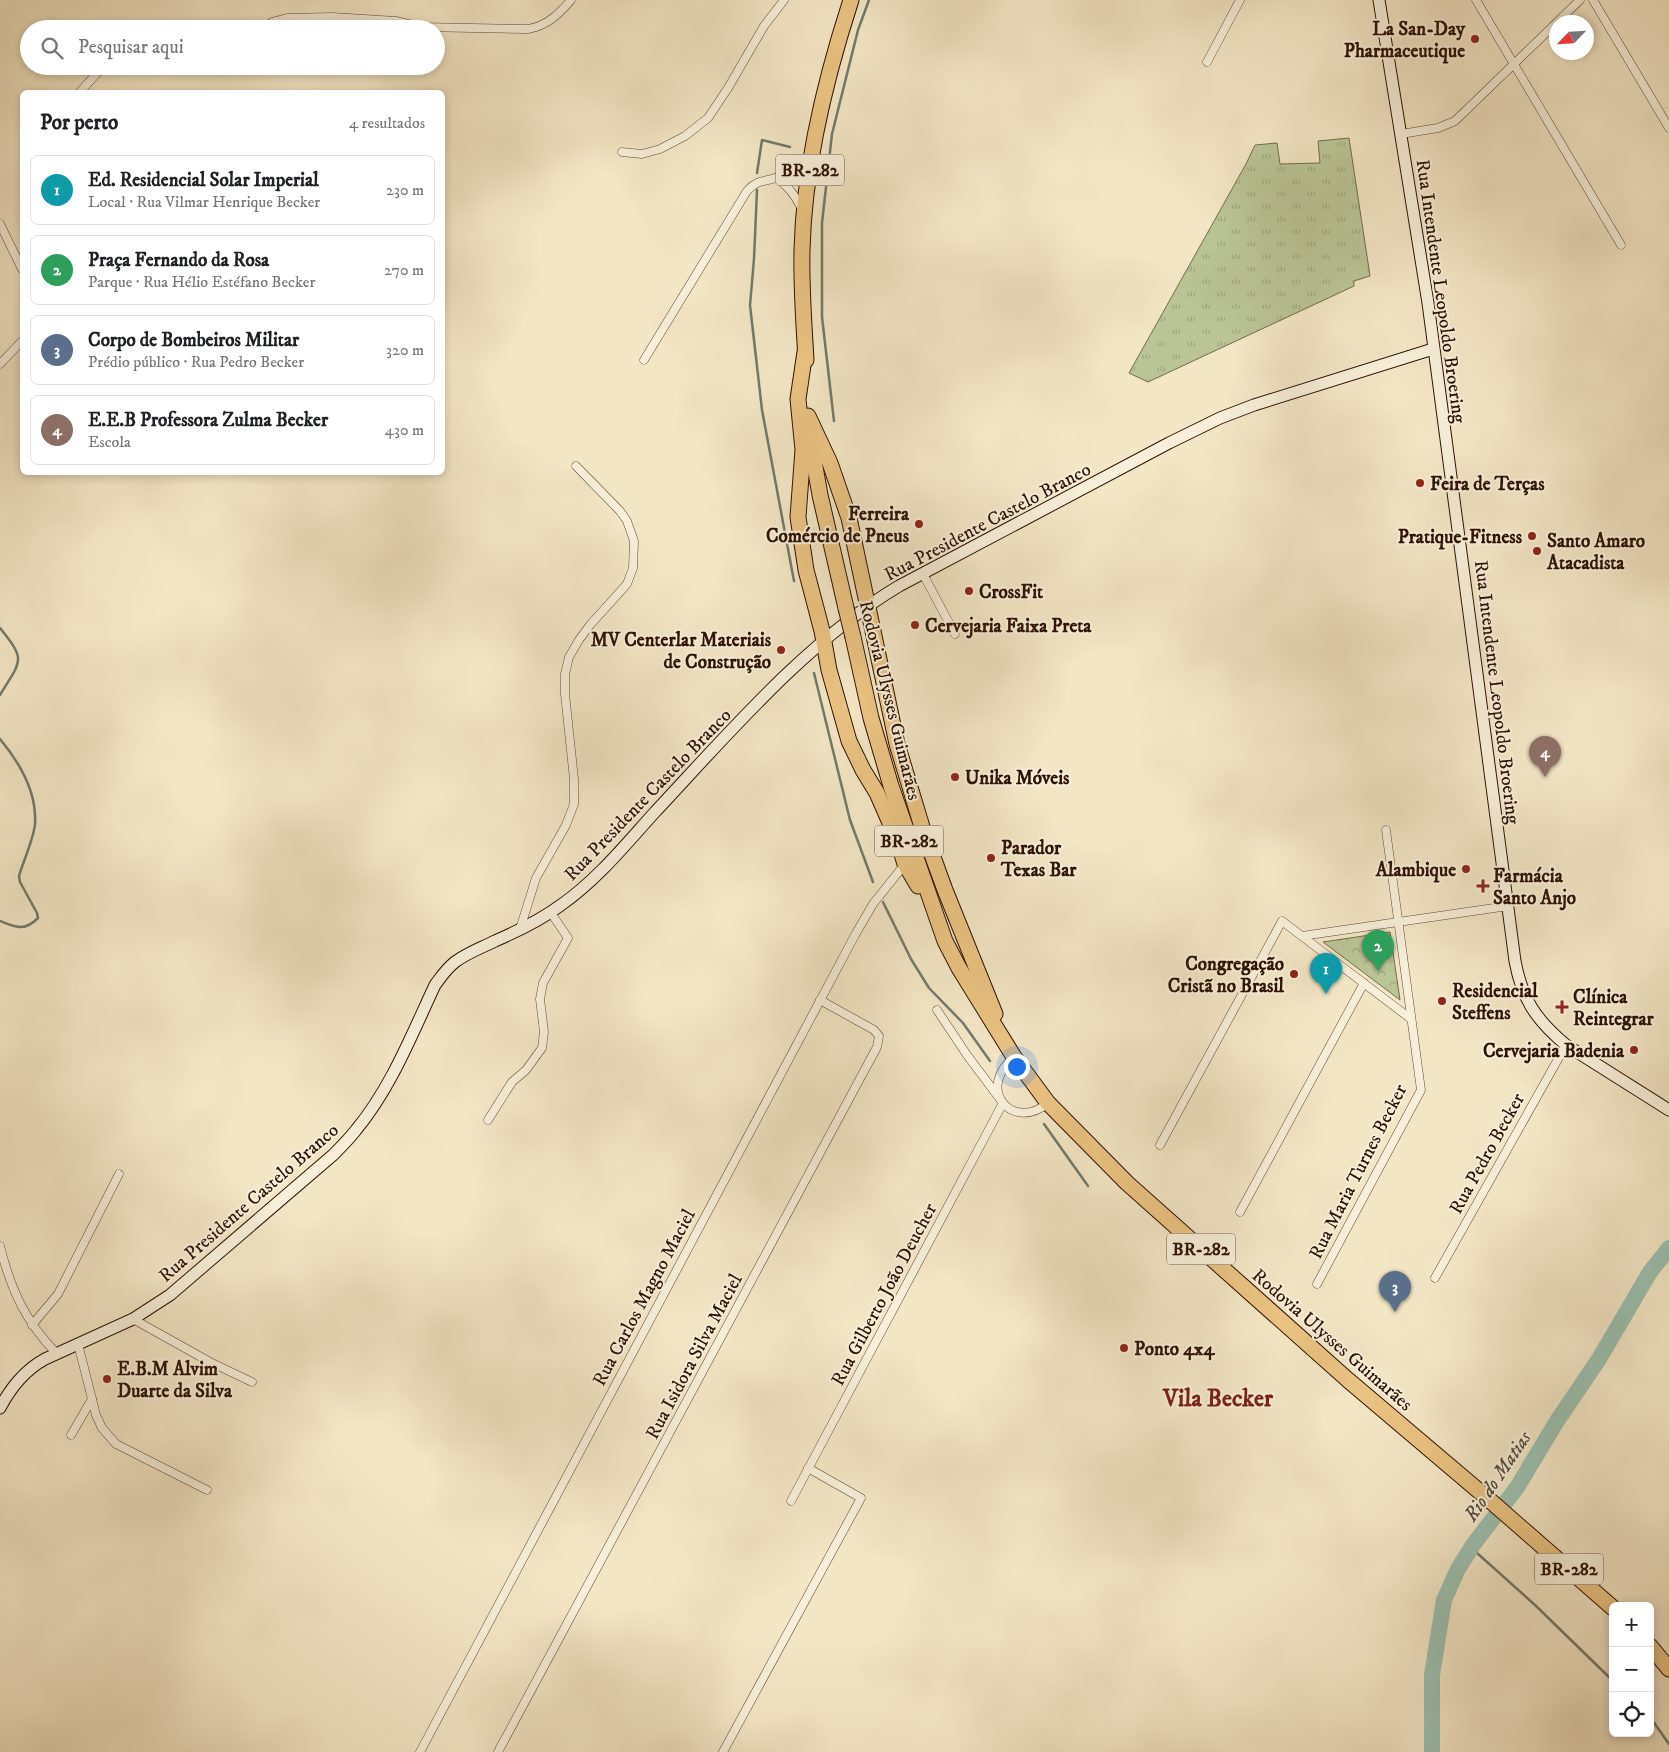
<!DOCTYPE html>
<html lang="pt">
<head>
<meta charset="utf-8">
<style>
  body { margin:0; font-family:"IM FELL DW Pica",serif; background:#f6f6f6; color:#202124 }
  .controls { position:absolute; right:15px; bottom:15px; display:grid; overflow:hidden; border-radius:8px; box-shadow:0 2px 8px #0003 }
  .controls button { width:45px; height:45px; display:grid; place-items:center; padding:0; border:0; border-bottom:1px solid #e0e0e0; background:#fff; color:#202124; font:25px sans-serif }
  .compass { position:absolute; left:1549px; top:15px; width:45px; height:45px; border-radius:50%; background:#fff; box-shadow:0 2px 8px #0003; rotate:245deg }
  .you { position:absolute; left:1016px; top:1066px; width:18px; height:18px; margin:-12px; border:4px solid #fff; border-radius:50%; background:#1a73e8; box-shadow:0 0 0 8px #1a73e833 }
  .badge { display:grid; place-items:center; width:32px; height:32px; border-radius:50%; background:#7c3aed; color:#fff; font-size:16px; font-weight:700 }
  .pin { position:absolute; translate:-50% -41px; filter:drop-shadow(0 1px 2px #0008) }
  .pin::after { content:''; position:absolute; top:26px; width:18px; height:15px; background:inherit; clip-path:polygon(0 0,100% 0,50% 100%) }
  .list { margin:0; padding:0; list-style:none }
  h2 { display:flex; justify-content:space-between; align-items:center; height:65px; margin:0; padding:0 20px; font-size:21px }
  h2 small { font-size:16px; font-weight:400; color:#757577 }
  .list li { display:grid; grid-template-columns:32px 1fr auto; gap:15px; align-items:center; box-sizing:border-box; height:70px; margin:0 10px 10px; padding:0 10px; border:1px solid #e0e0e0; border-radius:8px }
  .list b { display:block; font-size:19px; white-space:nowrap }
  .list p { margin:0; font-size:16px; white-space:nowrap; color:#757577 }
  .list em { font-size:16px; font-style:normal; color:#757577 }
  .icon { flex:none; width:28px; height:28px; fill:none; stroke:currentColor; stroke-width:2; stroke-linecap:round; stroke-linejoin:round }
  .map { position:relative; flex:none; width:1669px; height:1752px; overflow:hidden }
  .search { position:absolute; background:#fff; box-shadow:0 2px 8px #0003; left:20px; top:20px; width:425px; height:55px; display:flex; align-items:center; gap:12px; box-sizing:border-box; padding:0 18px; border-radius:28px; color:#757577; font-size:19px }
  .panel { position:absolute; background:#fff; box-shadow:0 2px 8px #0003; left:20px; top:90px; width:425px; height:385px; border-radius:8px }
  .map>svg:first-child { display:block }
  .grass { fill:url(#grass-tufts); stroke:#746b4e }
  .park { fill:url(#park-crowns); stroke:#746b4e }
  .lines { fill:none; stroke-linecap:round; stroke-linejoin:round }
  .stream { stroke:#707a6c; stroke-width:2.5 }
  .river { stroke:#9cc0b0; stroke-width:16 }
  .street-casing { stroke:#5e4635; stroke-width:9 }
  .secondary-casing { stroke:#2d1105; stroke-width:13 }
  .highway-casing { stroke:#2d1105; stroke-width:17 }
  .street { stroke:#f7efd9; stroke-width:8 }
  .secondary { stroke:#f7efd9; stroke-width:11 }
  .highway { stroke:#eac382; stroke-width:15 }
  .highway-bridge-casing { stroke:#2d1105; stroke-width:17; stroke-linecap:butt }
  .highway-bridge { stroke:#eac382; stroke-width:15 }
  .poi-dot { fill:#8f2418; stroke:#f7efd9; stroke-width:2 }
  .labels { text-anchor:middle; stroke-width:4; stroke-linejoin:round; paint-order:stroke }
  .shield { fill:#f7efd9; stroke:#6a5445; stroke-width:1 }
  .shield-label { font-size:18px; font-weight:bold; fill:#2d1105 }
  .poi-label { font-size:19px; font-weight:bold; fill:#2d1105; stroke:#f7efd9; text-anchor:start }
  .street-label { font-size:19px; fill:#2d1105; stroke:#f7efd9 }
  .water-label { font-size:20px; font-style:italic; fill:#544e41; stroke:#f7efd9 }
  .district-label { font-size:24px; font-weight:bold; fill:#7a1f14; stroke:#f7efd9 }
</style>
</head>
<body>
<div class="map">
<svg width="1669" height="1752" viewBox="0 0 1669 1752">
  <defs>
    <pattern id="grass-tufts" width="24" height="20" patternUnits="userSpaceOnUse" patternTransform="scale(1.25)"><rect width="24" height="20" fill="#bac596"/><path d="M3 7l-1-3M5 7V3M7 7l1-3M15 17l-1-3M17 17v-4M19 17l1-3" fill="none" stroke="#a0a880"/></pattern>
    <pattern id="park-crowns" width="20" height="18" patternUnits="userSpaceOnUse" patternTransform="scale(1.25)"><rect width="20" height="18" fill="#bac596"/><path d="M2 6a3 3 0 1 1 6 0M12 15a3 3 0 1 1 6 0" fill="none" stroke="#a0a880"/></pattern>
  </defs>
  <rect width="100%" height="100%" fill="#f3e6c5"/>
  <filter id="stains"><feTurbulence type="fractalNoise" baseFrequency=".004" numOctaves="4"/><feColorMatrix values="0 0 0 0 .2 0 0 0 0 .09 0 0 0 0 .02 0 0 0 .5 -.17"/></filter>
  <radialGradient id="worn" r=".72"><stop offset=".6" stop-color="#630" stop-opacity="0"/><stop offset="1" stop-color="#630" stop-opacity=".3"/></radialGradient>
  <polygon class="grass" points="1349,138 1370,276 1354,281 1354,286 1148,382 1129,373 1246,164 1255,145 1277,143 1280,164 1320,163 1318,141"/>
  <polygon class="park" points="1390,932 1400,1000 1323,942"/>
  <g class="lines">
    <g class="stream">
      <polyline points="757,173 762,140 790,147"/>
      <polyline points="757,190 754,259 750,305 762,410 794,581"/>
      <polyline points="834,421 822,317 822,223 832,134 858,30 869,0"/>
      <path d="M 0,628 C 27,661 21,660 0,695"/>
      <polyline points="814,673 850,820 873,882"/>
      <path d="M 0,739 C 20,763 37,792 35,824 C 34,838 23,862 19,876 L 20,882 L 37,913 L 38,918 C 24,932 16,927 0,921"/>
      <polyline points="883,902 911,959 929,988 963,1023 990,1061"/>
      <polyline points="1044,1124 1088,1186"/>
      <polyline points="1473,1545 1477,1553 1535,1605 1613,1681"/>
      <polyline points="1650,1717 1669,1744"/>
    </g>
    <polyline class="river" points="1432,1752 1432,1675 1444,1600 1458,1569 1473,1545 1518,1486 1557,1421 1599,1359 1650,1272 1669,1248"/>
    <g class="street-casing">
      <g id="street">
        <polyline points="1476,0 1621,245"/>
        <polyline points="1593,0 1669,128"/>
        <path d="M 261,29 L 272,22 L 287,18 L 332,17 L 396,21 L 421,27 L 528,29 C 547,26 559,14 571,0"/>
        <polyline points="1207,62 1240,0"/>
        <polyline points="80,92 98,72 110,66"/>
        <polyline points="1401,134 1438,128 1455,121 1580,0"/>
        <polyline points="622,152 642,154 660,149 685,136 708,118 728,88 764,26 784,0"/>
        <path d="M 776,178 C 789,186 795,196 802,209"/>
        <polyline points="0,224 22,269"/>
        <path d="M 644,360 L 747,191 C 759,178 764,183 778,177 C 790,172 801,163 811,155"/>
        <polyline points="0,364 22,341"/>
        <polyline points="923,574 955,634"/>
        <polyline points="520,929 536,878 566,825 574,804 574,779 565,694 565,674 569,657 579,640 590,625 627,584 633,568 634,541 627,521 620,511 576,466"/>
        <polyline points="1302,936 1508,906"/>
        <path d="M 1014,1057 C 975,1090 1013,1132 1048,1103"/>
        <polyline points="488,1120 512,1082 526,1070 542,1048 544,1032 540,999 543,983 568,938 551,913"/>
        <polyline points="1160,1145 1282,921 1411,1019"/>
        <polyline points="1240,1212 1364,983"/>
        <path d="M 0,1246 C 11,1290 25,1321 57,1354"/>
        <polyline points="1435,1278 1566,1045"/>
        <polyline points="1317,1284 1421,1090 1386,830"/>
        <polyline points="133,1319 210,1362 252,1382"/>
        <polyline points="32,1325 58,1294 119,1174"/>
        <polyline points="92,1399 96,1415 102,1428 116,1444 207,1490"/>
        <polyline points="71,1435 92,1399 78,1344"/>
        <polyline points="791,1501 1003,1103 967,1055 937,1010"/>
        <polyline points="420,1752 855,935 873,904 905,864"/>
        <polyline points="498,1752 877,1047 879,1036 874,1030 820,1000"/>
        <polyline points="723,1752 861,1498 808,1468"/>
      </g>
    </g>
    <g class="secondary-casing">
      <g id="secondary">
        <path d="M 1379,0 L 1428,303 L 1515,961 C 1522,999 1536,1020 1566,1045 L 1669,1110"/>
        <path d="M 0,1408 C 11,1387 25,1370 45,1359 L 133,1319 L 170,1295 L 333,1155 C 341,1147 349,1139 356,1130 C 391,1088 412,1034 435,985 C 441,977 446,969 455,962 C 467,953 481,948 495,941 C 518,931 541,920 561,905 C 597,880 626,844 655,812 C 728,734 807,641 899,586 L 1169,443 L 1220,418 L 1254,405 L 1433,349"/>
      </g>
    </g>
    <g class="highway-casing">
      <g id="highway">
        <polyline points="805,352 798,399 803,450 798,517 806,570 822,631 829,670 849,741 863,770 877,793 898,841 905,864 918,886"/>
        <path d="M 806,360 C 804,323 801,287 802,250 C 804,165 825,80 851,0"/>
        <polyline points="808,416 830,463 849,518 897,744 922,827 945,890 995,1014"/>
        <polyline points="810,438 820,495 846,608"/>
        <polyline points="853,637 871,718 891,786 945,941 959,968 1014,1057 1048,1103 1127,1183 1348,1380 1486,1497 1613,1608"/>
        <polyline points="1650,1646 1669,1669"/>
      </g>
    </g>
    <use href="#street" class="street"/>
    <use href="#secondary" class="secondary"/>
    <use href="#highway" class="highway"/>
    <g class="highway-bridge-casing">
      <polyline id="highway-bridge" points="846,608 853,637"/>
    </g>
    <use href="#highway-bridge" class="highway-bridge"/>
  </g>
  <g class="poi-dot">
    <circle cx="1475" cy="39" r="5"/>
    <circle cx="1420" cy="483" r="5"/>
    <circle cx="919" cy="524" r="5"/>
    <circle cx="1532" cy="536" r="5"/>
    <circle cx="1537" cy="551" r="5"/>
    <circle cx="969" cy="591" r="5"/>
    <circle cx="915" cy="625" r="5"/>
    <circle cx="781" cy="650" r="5"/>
    <circle cx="955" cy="777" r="5"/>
    <circle cx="991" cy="858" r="5"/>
    <circle cx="1466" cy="869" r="5"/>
    <path d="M1480.5 878.5h5v5h5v5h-5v5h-5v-5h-5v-5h5z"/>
    <circle cx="1294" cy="974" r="5"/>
    <circle cx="1442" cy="1001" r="5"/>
    <path d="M1559.5 999.5h5v5h5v5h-5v5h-5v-5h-5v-5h5z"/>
    <circle cx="1634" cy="1050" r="5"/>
    <circle cx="1124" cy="1348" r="5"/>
    <circle cx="107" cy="1379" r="5"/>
  </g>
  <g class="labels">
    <g class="shield">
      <rect x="776" y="154.5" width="68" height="31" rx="4"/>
      <rect x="875" y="825.5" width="68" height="31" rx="4"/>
      <rect x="1167" y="1233.5" width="68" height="31" rx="4"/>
      <rect x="1535" y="1553.5" width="68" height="31" rx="4"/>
    </g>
    <g class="shield-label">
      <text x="810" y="176">BR-282</text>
      <text x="909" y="847">BR-282</text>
      <text x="1201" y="1255">BR-282</text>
      <text x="1569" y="1575">BR-282</text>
    </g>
    <g class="poi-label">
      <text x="1465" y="35" text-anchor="end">La San-Day<tspan x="1465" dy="22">Pharmaceutique</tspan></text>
      <text x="1430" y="490">Feira de Terças</text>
      <text x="909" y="520" text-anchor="end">Ferreira<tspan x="909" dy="22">Comércio de Pneus</tspan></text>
      <text x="1522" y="543" text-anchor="end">Pratique-Fitness</text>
      <text x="1547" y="547">Santo Amaro<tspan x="1547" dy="22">Atacadista</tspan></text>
      <text x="979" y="598">CrossFit</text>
      <text x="925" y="632">Cervejaria Faixa Preta</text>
      <text x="771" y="646" text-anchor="end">MV Centerlar Materiais<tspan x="771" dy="22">de Construção</tspan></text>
      <text x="965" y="784">Unika Móveis</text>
      <text x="1001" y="854">Parador<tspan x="1001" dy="22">Texas Bar</tspan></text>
      <text x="1456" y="876" text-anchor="end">Alambique</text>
      <text x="1493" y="882">Farmácia<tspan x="1493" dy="22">Santo Anjo</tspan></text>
      <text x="1284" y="970" text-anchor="end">Congregação<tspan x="1284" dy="22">Cristã no Brasil</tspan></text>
      <text x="1452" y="997">Residencial<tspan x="1452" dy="22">Steffens</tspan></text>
      <text x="1573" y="1003">Clínica<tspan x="1573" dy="22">Reintegrar</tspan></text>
      <text x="1624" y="1057" text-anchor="end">Cervejaria Badenia</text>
      <text x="1134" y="1355">Ponto 4x4</text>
      <text x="117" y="1375">E.B.M Alvim<tspan x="117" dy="22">Duarte da Silva</tspan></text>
    </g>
    <g class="street-label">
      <text transform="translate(1442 291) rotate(82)" y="7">Rua Intendente Leopoldo Broering</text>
      <text transform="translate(987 521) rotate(-28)" y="7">Rua Presidente Castelo Branco</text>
      <text transform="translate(1498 692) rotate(83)" y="7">Rua Intendente Leopoldo Broering</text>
      <text transform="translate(891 700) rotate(76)" y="7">Rodovia Ulysses Guimarães</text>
      <text transform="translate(647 794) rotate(-46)" y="7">Rua Presidente Castelo Branco</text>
      <text transform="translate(1486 1153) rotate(-61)" y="7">Rua Pedro Becker</text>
      <text transform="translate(1357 1171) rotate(-63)" y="7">Rua Maria Turnes Becker</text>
      <text transform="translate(248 1202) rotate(-41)" y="7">Rua Presidente Castelo Branco</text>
      <text transform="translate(883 1294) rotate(-62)" y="7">Rua Gilberto João Deucher</text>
      <text transform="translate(643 1297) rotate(-62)" y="7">Rua Carlos Magno Maciel</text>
      <text transform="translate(1333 1339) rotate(41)" y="7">Rodovia Ulysses Guimarães</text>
      <text transform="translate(693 1356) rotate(-62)" y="7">Rua Isidora Silva Maciel</text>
    </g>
    <g class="water-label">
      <text transform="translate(1497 1476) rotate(-56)" y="7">Rio do Matias</text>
    </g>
    <g class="district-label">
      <text x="1218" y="1406">Vila Becker</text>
    </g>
  </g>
  <rect width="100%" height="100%" filter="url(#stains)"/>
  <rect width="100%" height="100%" fill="url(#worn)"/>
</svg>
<div class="controls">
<button>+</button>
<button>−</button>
<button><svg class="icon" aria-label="locate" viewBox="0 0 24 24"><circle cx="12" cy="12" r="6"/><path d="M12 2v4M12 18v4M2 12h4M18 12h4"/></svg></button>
</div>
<svg class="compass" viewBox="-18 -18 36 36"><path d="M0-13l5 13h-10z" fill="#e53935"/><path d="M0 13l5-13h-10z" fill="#757577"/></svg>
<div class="you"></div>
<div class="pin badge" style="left:1326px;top:994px;background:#0f9aa8">1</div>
<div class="pin badge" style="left:1378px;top:971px;background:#2e9e5b">2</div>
<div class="pin badge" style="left:1395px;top:1312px;background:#5c6f8a">3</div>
<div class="pin badge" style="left:1545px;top:777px;background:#8d6e63">4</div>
<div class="search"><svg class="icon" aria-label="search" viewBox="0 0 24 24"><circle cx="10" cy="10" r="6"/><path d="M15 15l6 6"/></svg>Pesquisar aqui</div>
<section class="panel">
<h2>Por perto<small>4 resultados</small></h2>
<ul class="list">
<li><span class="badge" style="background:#0f9aa8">1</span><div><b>Ed. Residencial Solar Imperial</b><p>Local · Rua Vilmar Henrique Becker</p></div><em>230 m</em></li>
<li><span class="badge" style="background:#2e9e5b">2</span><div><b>Praça Fernando da Rosa</b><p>Parque · Rua Hélio Estéfano Becker</p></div><em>270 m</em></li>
<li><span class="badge" style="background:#5c6f8a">3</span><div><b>Corpo de Bombeiros Militar</b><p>Prédio público · Rua Pedro Becker</p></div><em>320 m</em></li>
<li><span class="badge" style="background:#8d6e63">4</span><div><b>E.E.B Professora Zulma Becker</b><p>Escola</p></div><em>430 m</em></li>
</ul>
</section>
</div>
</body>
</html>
